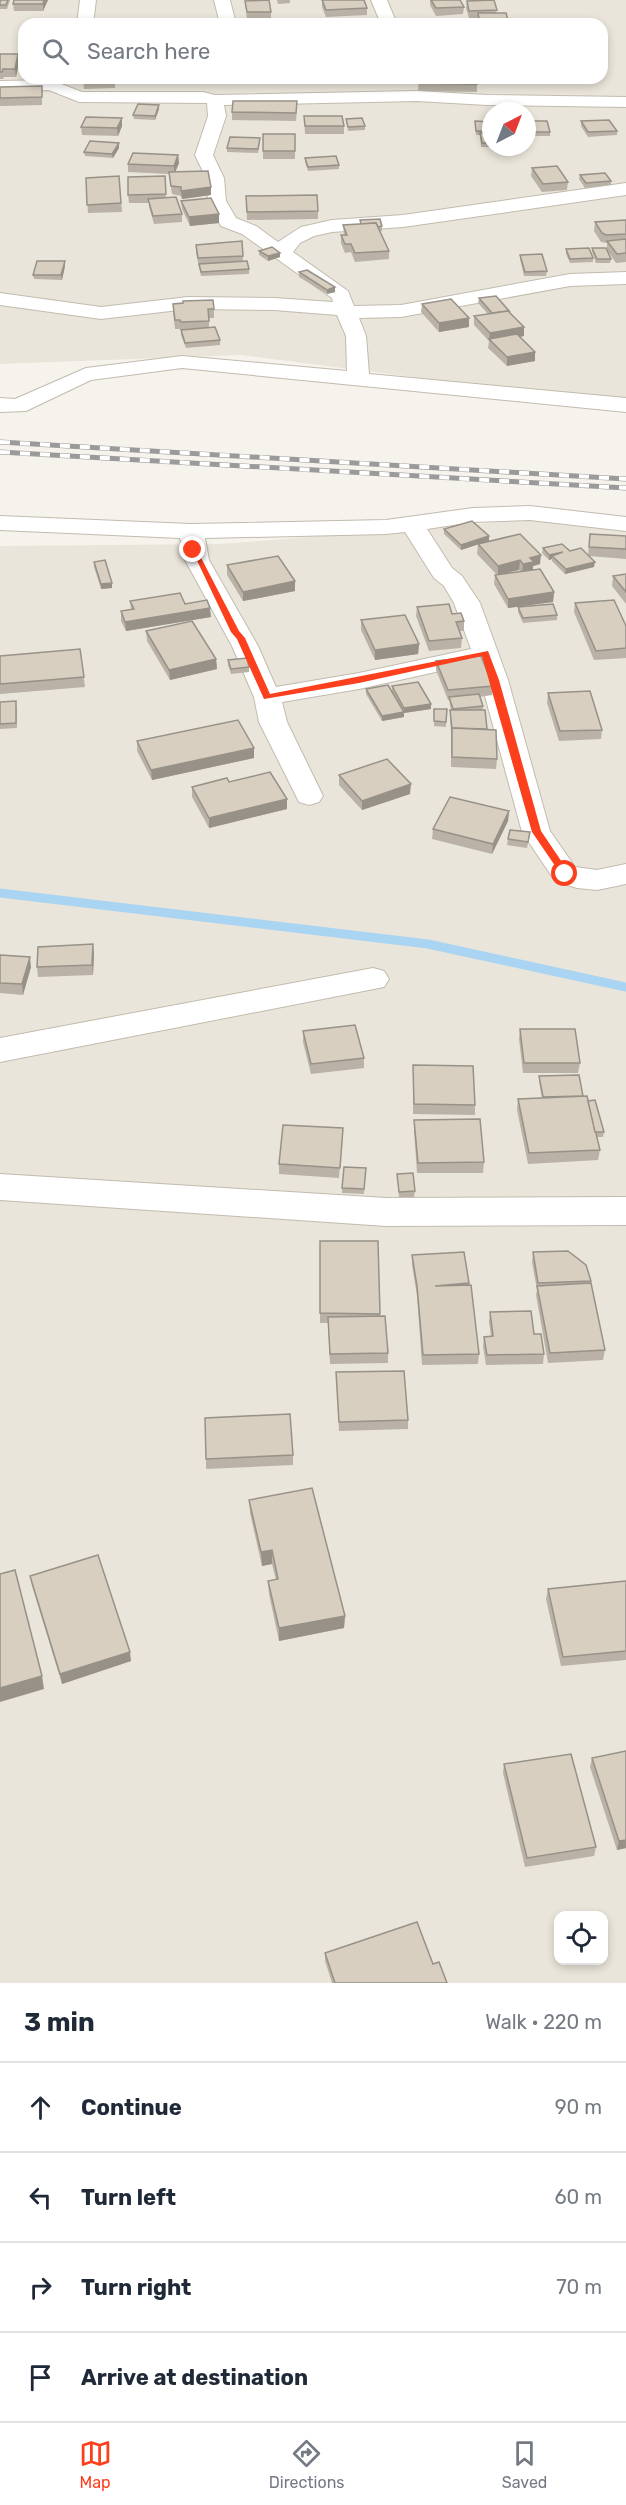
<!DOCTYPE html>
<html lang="en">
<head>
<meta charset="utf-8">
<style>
  body { margin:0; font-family:Rubik,sans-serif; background:#f6f6f7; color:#1f2937 }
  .controls { position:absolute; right:18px; bottom:18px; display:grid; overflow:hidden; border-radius:12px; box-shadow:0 3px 9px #0003 }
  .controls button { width:54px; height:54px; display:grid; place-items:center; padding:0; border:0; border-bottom:2px solid #e0e1e3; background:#fff; color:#1f2937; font:30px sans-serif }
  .compass { position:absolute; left:482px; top:102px; width:54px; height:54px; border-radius:50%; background:#fff; box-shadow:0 3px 9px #0003; rotate:42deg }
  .stop { position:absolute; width:18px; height:18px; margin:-14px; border:4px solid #fc3f1d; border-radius:50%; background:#fff }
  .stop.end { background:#fc3f1d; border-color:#fff; box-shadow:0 2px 6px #0008 }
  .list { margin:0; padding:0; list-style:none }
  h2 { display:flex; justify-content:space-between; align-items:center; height:78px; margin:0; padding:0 24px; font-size:26px }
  h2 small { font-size:20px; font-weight:400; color:#747a83 }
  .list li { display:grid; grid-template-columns:39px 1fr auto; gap:18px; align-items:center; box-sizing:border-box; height:90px; padding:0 24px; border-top:2px solid #e0e1e3 }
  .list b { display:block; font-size:22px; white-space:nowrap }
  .list em { font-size:20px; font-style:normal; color:#747a83 }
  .icon { flex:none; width:33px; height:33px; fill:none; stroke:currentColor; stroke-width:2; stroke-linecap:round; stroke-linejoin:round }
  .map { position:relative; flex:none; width:626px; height:1983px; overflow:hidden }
  .search { position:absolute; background:#fff; box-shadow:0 3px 9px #0003; left:18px; right:18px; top:18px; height:66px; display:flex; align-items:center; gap:15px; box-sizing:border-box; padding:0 21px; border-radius:18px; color:#747a83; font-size:22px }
  .sheet { height:438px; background:#fff }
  nav { display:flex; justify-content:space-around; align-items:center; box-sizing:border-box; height:84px; border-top:2px solid #e0e1e3; background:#fff; font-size:16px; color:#747a83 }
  nav a { display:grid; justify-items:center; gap:3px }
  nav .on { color:#fc3f1d }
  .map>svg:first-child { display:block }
  .residential { fill:#eae5da; fill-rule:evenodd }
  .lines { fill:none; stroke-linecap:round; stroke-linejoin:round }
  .stream { stroke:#a9d4f2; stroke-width:9 }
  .minor-casing { stroke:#c2bbae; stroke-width:2 }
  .minor { fill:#fff; fill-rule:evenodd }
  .rail-casing { stroke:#9a9a9a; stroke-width:5 }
  .rail { stroke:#fff; stroke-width:4; stroke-dasharray:10; stroke-linecap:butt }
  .wall { fill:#bab2a6; fill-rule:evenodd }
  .shaded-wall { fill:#979187 }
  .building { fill:#d8cfc1; stroke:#979187; stroke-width:1.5 }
  .route { fill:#fc3f1d }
</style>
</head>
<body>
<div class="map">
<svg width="626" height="1983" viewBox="0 0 626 1983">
  <rect width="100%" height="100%" fill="#f6f3ec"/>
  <g class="residential">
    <path d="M 0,0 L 626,0 L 626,401 L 476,385 L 241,355 L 0,364 ZM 24,24 L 602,24 L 602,78 L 24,78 ZM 491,111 L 527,111 L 527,147 L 491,147 Z"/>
    <path d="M 530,520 L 626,531 L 626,1983 L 0,1983 L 0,546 L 220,544 ZM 558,1916 L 604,1916 L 604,1960 L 558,1960 Z"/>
  </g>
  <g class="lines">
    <polyline class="stream" points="0,893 428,944 626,987"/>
    <g class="minor-casing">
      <g id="minor">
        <polygon points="80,0 96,0 93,24 77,24"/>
        <polygon points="214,0 230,0 236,24 220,24"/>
        <polygon points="371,0 387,0 397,24 381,24"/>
        <polygon points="51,80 82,92 203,92 215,95 417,91 487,95 626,97 626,107 487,105 417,101 224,105 226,116 213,155 224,178 226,201 236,218 256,226 278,242 301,227 332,220 403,215 626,183 626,195 403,227 332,232 314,236 300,243 293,252 348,291 354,306 401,305 570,274 626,272 626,284 570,286 401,317 359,318 366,336 369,374 626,398 626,412 182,368 91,380 26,411 0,412 0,398 15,399 86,368 182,356 347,371 346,336 337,315 274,310 188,309 101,319 0,305 0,293 101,307 188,297 274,298 333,302 332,298 242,234 221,226 208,201 206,178 195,155 208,116 207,103 79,102 49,90 0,91 0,81"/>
        <path d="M 530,506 L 626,517 L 626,531 L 530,520 L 473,522 L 427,529 L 452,568 L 462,576 L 480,603 L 508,680 L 550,831 L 575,867 L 597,870 L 626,864 L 626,884 L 597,890 L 577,888 L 555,881 L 522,832 L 476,663 L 359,689 L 282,702 L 287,722 L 323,796 L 319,802 L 309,805 L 299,802 L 259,722 L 254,697 L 232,646 L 185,560 L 180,538 L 0,530 L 0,516 L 191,524 L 386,520 L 473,508 ZM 405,532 L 434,578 L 444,586 L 454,603 L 471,649 L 359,673 L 276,687 L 258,646 L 209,560 L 205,538 L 386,534 Z"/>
        <polygon points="373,968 384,971 389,979 384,987 0,1062 0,1038"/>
        <polygon points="0,1174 386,1198 626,1197 626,1225 386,1226 0,1200"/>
      </g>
    </g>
    <use href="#minor" class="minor"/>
    <g class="rail-casing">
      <g id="rail">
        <polyline points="0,442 626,479"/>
        <polyline points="0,452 626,488"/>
      </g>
    </g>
    <use href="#rail" class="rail"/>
  </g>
  <g class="wall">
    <polygon points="0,0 10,0 7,9 0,9"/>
    <polygon points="48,0 43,11 14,11 13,4"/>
    <polygon points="277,0 290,0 290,3 278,4"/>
    <polygon points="322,0 367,8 367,15 326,17 322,7"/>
    <polygon points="430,0 460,0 464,7 463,14 436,16 430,5"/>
    <polygon points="245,1 271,12 271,19 247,20"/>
    <polygon points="467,1 497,10 496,13 509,24 478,24 478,18 469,18 466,8"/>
    <polygon points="0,54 18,54 19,62 16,77 4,77 3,79 0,79"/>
    <polygon points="83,78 115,80 115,88 84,89"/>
    <polygon points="419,78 477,84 477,92 418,91"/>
    <polygon points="42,86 42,105 0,106 0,87"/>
    <polygon points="159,109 155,120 134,119 133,115"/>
    <polygon points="297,109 296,121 232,120 232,112"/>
    <polygon points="304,116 344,126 344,134 305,134"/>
    <polygon points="122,118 122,126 118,136 82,135 81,127"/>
    <polygon points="346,119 365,126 365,130 348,131"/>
    <polygon points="475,121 491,122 491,147 512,147 481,147 480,135 476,135"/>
    <polygon points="527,121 550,132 550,136 527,136"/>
    <polygon points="581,121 617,131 617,135 588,137 581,126"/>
    <rect x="263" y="134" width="32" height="25"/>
    <polygon points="260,138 260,142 258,153 227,152 227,148"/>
    <polygon points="119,148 113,158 85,156 84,152"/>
    <polygon points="178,155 179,163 175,172 211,187 211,195 182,199 181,196 172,194 169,174 128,172 128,164"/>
    <polygon points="305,158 339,165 339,169 308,171 305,162"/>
    <polygon points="532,168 568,182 567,190 542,192 531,176"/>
    <polygon points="580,175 611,181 611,185 585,188 579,179"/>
    <polygon points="119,176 122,212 88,213 86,178"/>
    <polygon points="165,176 166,198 182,214 182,222 154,224 149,207 149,203 129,203 128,195"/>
    <polygon points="246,196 318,211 318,219 247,220"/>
    <polygon points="181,201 219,214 219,223 190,226 182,209"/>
    <polygon points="360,220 382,226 382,231 380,231 389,251 389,259 355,262 351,252 345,253 341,243 341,235 344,235 343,225 360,224"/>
    <polygon points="626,220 626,262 616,263 607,250 611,259 610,263 596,263 592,252 592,248 607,248 607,243 601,242 594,231 595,222"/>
    <polygon points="242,241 243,261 249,269 249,274 201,276 196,253 196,245"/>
    <polygon points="566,249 593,258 593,262 570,263 566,254"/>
    <polygon points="259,251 280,257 268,261 259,255"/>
    <polygon points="520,255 547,271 546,276 524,276 520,259"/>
    <polygon points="65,266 62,280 34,279 33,275"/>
    <polygon points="299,272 335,292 327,294 299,277"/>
    <polygon points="479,298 524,336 520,337 535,361 507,366 488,348 489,341 474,325 474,316 488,314 478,303"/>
    <polygon points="183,303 214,309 214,318 209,318 209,328 220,340 220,345 186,348 181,335 181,329 175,329 173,312 173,304"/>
    <polygon points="422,304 469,327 439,332 421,312"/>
    <path d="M 444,529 L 489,536 L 489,541 L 540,564 L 533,566 L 533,570 L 554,592 L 553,602 L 508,608 L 494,584 L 495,575 L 497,575 L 477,554 L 478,544 L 461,550 L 444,534 ZM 519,570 L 520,571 L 505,573 Z"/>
    <polygon points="590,534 626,536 626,559 589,556 594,567 565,574 552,561 552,559 549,560 542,553 543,548 570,551 588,556"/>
    <polygon points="94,562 112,588 101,589 94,567"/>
    <polygon points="227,565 295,591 243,601 227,575"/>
    <polygon points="626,574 626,604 612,586 613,576"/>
    <polygon points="130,601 185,604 211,617 126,631 121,621 121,611 131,609"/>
    <polygon points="575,603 626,626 626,658 594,660 574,612"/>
    <polygon points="417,607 452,614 464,621 464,631 459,631 462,638 461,648 429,651 416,616"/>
    <polygon points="518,607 557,615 557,620 523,623 518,612"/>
    <polygon points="361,620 419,644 418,654 375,660 361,630"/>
    <polygon points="146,631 216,659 217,669 170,680 147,641"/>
    <polygon points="80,649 85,687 0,694 0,656"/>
    <polygon points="228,660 249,667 249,672 231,674 228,665"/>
    <polygon points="436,661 493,686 492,695 479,697 483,706 483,710 487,729 497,759 496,769 451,767 451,734 450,715 450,710 451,710 449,700 448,700 436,670"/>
    <polygon points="392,686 431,704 431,709 404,713 404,717 382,721 366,694 366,689 392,690"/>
    <polygon points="548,693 602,730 601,739 559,741 547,703"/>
    <polygon points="0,702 17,706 17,728 0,729"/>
    <polygon points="434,709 447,709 446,727 434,726"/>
    <polygon points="137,741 254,758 152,780 137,751"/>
    <polygon points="339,775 410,794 362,810 339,785"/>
    <polygon points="229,782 287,799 287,809 209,828 192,797 192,787"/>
    <polygon points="509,811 508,821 492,854 432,839 433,829"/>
    <polygon points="529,838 527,848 507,845 508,839"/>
    <polygon points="94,954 93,975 38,977 37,967"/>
    <polygon points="0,955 31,967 23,995 0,993"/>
    <polygon points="520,1029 580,1063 578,1073 523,1073 519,1039"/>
    <polygon points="303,1031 364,1058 364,1068 311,1074 303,1042"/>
    <polygon points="413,1065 475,1105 475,1115 413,1114"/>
    <polygon points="539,1076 583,1096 588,1101 604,1132 603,1137 597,1137 600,1150 598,1160 528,1164 517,1110 518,1099 542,1098 539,1081"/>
    <polygon points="414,1120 484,1162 483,1173 417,1173 414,1130"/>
    <polygon points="342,1138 339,1178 279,1174 279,1164"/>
    <polygon points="366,1168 364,1194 342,1193 342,1188"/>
    <polygon points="397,1174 415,1191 414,1197 399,1197"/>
    <polygon points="320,1241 378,1241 380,1316 388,1353 388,1363 330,1364 328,1323 320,1323"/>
    <polygon points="533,1252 591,1281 591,1283 605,1350 603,1360 548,1363 536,1295 537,1290 532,1262"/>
    <polygon points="412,1255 469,1283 479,1354 478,1364 422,1365 417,1296 412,1265"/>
    <polygon points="490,1312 534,1334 544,1354 543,1364 486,1365 483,1347 484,1337 491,1336 489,1322"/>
    <polygon points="336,1372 408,1420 408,1429 339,1431"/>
    <polygon points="293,1455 293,1465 206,1469 206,1459"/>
    <polygon points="249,1500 345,1616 344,1628 279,1641 269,1594 268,1581 276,1580 272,1564 262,1566 250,1513"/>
    <polygon points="30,1576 131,1661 62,1684 32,1586"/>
    <polygon points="626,1581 626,1660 561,1666 546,1599 548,1589"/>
    <polygon points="592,1758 626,1848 617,1850 590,1767"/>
    <polygon points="504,1764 596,1847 594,1856 525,1867 503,1773"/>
    <polygon points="325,1953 433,1964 447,1983 332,1983 325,1961"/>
  </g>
  <g class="shaded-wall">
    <polygon points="44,0 48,0 43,11 43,4"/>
    <polygon points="18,54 19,62 16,77 15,69"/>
    <polygon points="159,105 159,109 155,120 155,116"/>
    <polygon points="122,118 122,126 118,136 117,128"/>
    <polygon points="119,143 119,148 113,158 112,154"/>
    <polygon points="178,155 179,163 174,175 174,166"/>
    <polygon points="211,187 211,195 182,199 181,191"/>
    <polygon points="219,214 219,223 190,226 189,217"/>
    <polygon points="280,253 280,257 268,261 268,256"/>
    <polygon points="65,261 65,266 62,280 61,275"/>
    <polygon points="335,287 335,292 327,294 327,290"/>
    <polygon points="469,318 469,327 439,332 439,323"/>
    <polygon points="524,327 524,336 491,342 489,340 490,333"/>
    <polygon points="535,352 535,361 507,366 507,357"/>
    <polygon points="489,536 489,541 461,550 461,545"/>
    <polygon points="563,552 552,556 552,559 549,560 549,555"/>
    <polygon points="541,555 540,564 533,566 533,571 522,574 523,564 530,558"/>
    <polygon points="520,560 519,570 498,575 498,566"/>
    <polygon points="595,562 594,567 565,574 566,569"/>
    <polygon points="295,581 295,591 243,601 243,592"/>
    <polygon points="112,583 112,588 101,589 101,584"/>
    <polygon points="554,592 553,602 508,608 508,599"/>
    <polygon points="210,608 211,617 126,631 125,622"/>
    <polygon points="419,644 418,654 375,660 375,650"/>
    <polygon points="216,659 217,669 170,680 169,670"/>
    <polygon points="431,704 431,709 404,713 404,708"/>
    <polygon points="404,712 404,717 382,721 382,716"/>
    <polygon points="254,748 254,758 152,780 151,770"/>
    <polygon points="411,784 410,794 362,810 362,801"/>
    <polygon points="287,799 287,809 209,828 209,818"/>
    <polygon points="509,811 508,821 492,854 493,844"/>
    <polygon points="93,944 94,954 93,975 92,965"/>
    <polygon points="30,957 31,967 23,995 22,984"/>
    <polygon points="272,1550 272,1564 262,1566 261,1552"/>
    <polygon points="345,1616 344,1628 279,1641 279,1628"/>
    <polygon points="130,1652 131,1661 62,1684 60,1674"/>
    <polygon points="42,1676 44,1689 0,1702 0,1688"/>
    <polygon points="626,1840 626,1848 617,1850 619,1841"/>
  </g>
  <g class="building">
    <polygon points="0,0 8,0 6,5 0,5"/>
    <polygon points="14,0 44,0 43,4 13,4"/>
    <polygon points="269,0 271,12 247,12 245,1"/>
    <polygon points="322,0 364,0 367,8 326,10"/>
    <polygon points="431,0 460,0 464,7 436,8"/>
    <polygon points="494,0 497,10 469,11 467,1"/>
    <polygon points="478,13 506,13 509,24 480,24"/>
    <rect x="315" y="19" width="25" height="5"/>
    <polygon points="377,20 378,24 348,24 348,21"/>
    <polygon points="0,54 18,54 15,69 3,69 2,72 0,72"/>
    <polygon points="83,78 114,78 115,80 83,82"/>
    <polygon points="419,78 477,78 477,84 419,83"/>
    <polygon points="42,86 42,97 0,98 0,87"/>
    <polygon points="233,101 297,101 296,113 232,112"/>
    <polygon points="138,104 159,105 155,116 133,115"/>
    <polygon points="304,116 342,116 344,126 305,126"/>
    <polygon points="86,117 122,118 117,128 81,127"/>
    <polygon points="362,118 365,126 348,127 346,119"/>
    <polygon points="609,120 617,131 588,132 581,121"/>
    <polygon points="475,121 491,122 491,131 476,131"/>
    <polygon points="527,121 547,121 550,132 527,132"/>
    <polygon points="480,133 491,133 491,143 482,143"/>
    <rect x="263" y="134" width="32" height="17"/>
    <polygon points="230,137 260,138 258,149 227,148"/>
    <polygon points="90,141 119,143 112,154 84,152"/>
    <polygon points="133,153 178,155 174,166 128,164"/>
    <polygon points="336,156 339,165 308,167 305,158"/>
    <polygon points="557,166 568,182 543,184 532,168"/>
    <polygon points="208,171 211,187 181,191 181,187 171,186 169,172"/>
    <polygon points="605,173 611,181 586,183 580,175"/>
    <polygon points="119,176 121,203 87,205 86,178"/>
    <polygon points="165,176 166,194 128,195 128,177"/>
    <polygon points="317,195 318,211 247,212 246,196"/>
    <polygon points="176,197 182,214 153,216 148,199"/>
    <polygon points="211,198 219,214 189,217 181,201"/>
    <polygon points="380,219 382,226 378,227 376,223 361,224 360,220"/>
    <polygon points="626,220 626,234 606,235 602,233 595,222"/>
    <polygon points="376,223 389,251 355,253 351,244 345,244 341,235 347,235 343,225"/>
    <polygon points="626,239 626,253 617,254 607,241"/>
    <polygon points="242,241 243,256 198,258 196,245"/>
    <polygon points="272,247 280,253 268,256 259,251"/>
    <polygon points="589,248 593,258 570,259 566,249"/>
    <polygon points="592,248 606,248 611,259 597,259"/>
    <polygon points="542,254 547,271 525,272 520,255"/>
    <polygon points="37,261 65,261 61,275 33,275"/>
    <polygon points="247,261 249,269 201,272 199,264"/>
    <polygon points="307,270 335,287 327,290 299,272"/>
    <polygon points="496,296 510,312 508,311 492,313 479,298"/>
    <polygon points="451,299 469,318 439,323 422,304"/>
    <polygon points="213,300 214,309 208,309 209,321 181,322 180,320 175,320 173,304 183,303 183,301"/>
    <polygon points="508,311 524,327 490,333 474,316"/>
    <polygon points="215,327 220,340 185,343 181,330"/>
    <polygon points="517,334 535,352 507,357 489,339"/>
    <polygon points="472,521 489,536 461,545 444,529"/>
    <polygon points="520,534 541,555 530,558 534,562 523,564 520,560 498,566 478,544"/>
    <polygon points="590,534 626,536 626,549 589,547"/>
    <polygon points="562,544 570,551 581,548 595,562 566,569 552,556 563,552 549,555 543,548"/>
    <polygon points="278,556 295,581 243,592 227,565"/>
    <polygon points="105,560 112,583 101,584 94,562"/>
    <polygon points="540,569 554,592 508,599 495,575"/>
    <polygon points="626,574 626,592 613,576"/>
    <polygon points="180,593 185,604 207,600 210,608 125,622 121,611 134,609 130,601"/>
    <polygon points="614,600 626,626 626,648 596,651 575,603"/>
    <polygon points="449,604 452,614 461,613 464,621 456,622 462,638 429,641 417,607"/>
    <polygon points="553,604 557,615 523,618 518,607"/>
    <polygon points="405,615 419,644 375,650 361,620"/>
    <polygon points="192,621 216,659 169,670 146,631"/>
    <polygon points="80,649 84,677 0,684 0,656"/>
    <polygon points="481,656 493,686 448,690 436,661"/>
    <polygon points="247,658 249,667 231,669 228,660"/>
    <polygon points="418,682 431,704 404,708 392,686"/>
    <polygon points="388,685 404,712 382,716 366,689"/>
    <polygon points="590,691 602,730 560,731 548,693"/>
    <polygon points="479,694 483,706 453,709 449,697"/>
    <polygon points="16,701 16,723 0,724 0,702"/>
    <polygon points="434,709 447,709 446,722 434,721"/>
    <polygon points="450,710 485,710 487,729 452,728 452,729"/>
    <polygon points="238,720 254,748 151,770 137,741"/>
    <polygon points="452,728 496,730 497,759 452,757"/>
    <polygon points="387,759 411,784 362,801 339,775"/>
    <polygon points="270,772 287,799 209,818 192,787 227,778 229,782"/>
    <polygon points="450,797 509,811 493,844 433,829"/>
    <polygon points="510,830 530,832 528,842 508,839"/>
    <polygon points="93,944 92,965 37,967 38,947"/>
    <polygon points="0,955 30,957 22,984 0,983"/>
    <polygon points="355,1025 364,1058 311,1064 303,1031"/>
    <polygon points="520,1029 575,1029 580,1063 524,1063"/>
    <polygon points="413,1065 473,1066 475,1105 414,1104"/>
    <polygon points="579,1075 583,1096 543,1097 539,1076"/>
    <polygon points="587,1096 600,1150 529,1153 518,1099"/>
    <polygon points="595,1100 604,1132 595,1132 588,1101"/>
    <polygon points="480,1119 484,1162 418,1163 414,1120"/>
    <polygon points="283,1125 343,1128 340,1168 279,1164"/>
    <polygon points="344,1167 366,1168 364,1189 342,1188"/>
    <polygon points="413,1173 415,1191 399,1192 397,1174"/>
    <polygon points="320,1241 378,1241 380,1314 320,1313"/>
    <polygon points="568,1251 586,1265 591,1281 538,1283 533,1252"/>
    <polygon points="464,1252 469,1283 435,1286 471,1285 479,1354 423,1355 417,1286 412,1255"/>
    <polygon points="591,1283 605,1350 550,1353 537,1286"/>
    <polygon points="531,1311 534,1334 541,1334 544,1354 487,1355 484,1337 493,1336 490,1312"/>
    <polygon points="385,1316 388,1353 330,1354 328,1317"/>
    <polygon points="404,1371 408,1420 339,1422 336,1372"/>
    <polygon points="290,1414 293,1455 206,1459 205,1418"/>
    <polygon points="312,1488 345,1616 279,1628 268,1581 278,1579 272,1550 261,1552 249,1500"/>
    <polygon points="98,1555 130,1652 60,1674 30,1576"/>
    <polygon points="15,1570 42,1676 0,1688 0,1574"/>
    <polygon points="626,1581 626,1651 563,1657 548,1589"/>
    <polygon points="626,1751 626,1840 619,1841 592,1758"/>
    <polygon points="571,1754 596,1847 527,1858 504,1764"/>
    <polygon points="417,1922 433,1964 439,1962 447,1983 335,1983 325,1953"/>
  </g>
  <polygon class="route" points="191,548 197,550 239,631 245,638 270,694 488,651 499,680 541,831 570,874 568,876 562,876 532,832 482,656 359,683 264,699 237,639 231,632"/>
</svg>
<div class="controls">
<button><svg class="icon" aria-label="locate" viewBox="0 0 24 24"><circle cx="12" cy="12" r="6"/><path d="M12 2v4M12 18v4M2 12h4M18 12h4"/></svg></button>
</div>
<svg class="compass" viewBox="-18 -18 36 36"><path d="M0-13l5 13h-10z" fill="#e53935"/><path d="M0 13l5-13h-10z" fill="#747a83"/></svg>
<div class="stop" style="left:565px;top:874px"></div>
<div class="stop end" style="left:193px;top:550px"></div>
<div class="search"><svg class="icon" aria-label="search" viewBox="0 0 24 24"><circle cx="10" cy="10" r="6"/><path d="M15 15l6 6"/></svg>Search here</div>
</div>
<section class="sheet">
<h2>3 min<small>Walk · 220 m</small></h2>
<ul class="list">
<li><svg class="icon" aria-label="ahead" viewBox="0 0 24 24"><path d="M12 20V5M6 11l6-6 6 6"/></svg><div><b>Continue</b></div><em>90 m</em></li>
<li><svg class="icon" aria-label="left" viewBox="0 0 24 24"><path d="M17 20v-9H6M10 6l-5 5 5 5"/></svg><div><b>Turn left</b></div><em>60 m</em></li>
<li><svg class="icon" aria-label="right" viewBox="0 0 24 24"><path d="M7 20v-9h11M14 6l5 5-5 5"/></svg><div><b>Turn right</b></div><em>70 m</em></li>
<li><svg class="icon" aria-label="arrive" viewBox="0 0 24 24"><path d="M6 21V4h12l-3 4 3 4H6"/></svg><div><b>Arrive at destination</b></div></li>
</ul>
</section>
<nav>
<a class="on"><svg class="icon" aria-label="map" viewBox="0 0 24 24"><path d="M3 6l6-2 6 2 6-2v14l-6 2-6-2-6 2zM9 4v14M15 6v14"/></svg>Map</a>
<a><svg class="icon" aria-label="directions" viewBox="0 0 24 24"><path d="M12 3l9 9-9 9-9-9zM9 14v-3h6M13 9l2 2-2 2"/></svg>Directions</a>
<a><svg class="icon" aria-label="saved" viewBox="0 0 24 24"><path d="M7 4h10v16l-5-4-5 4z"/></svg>Saved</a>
</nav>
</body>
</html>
